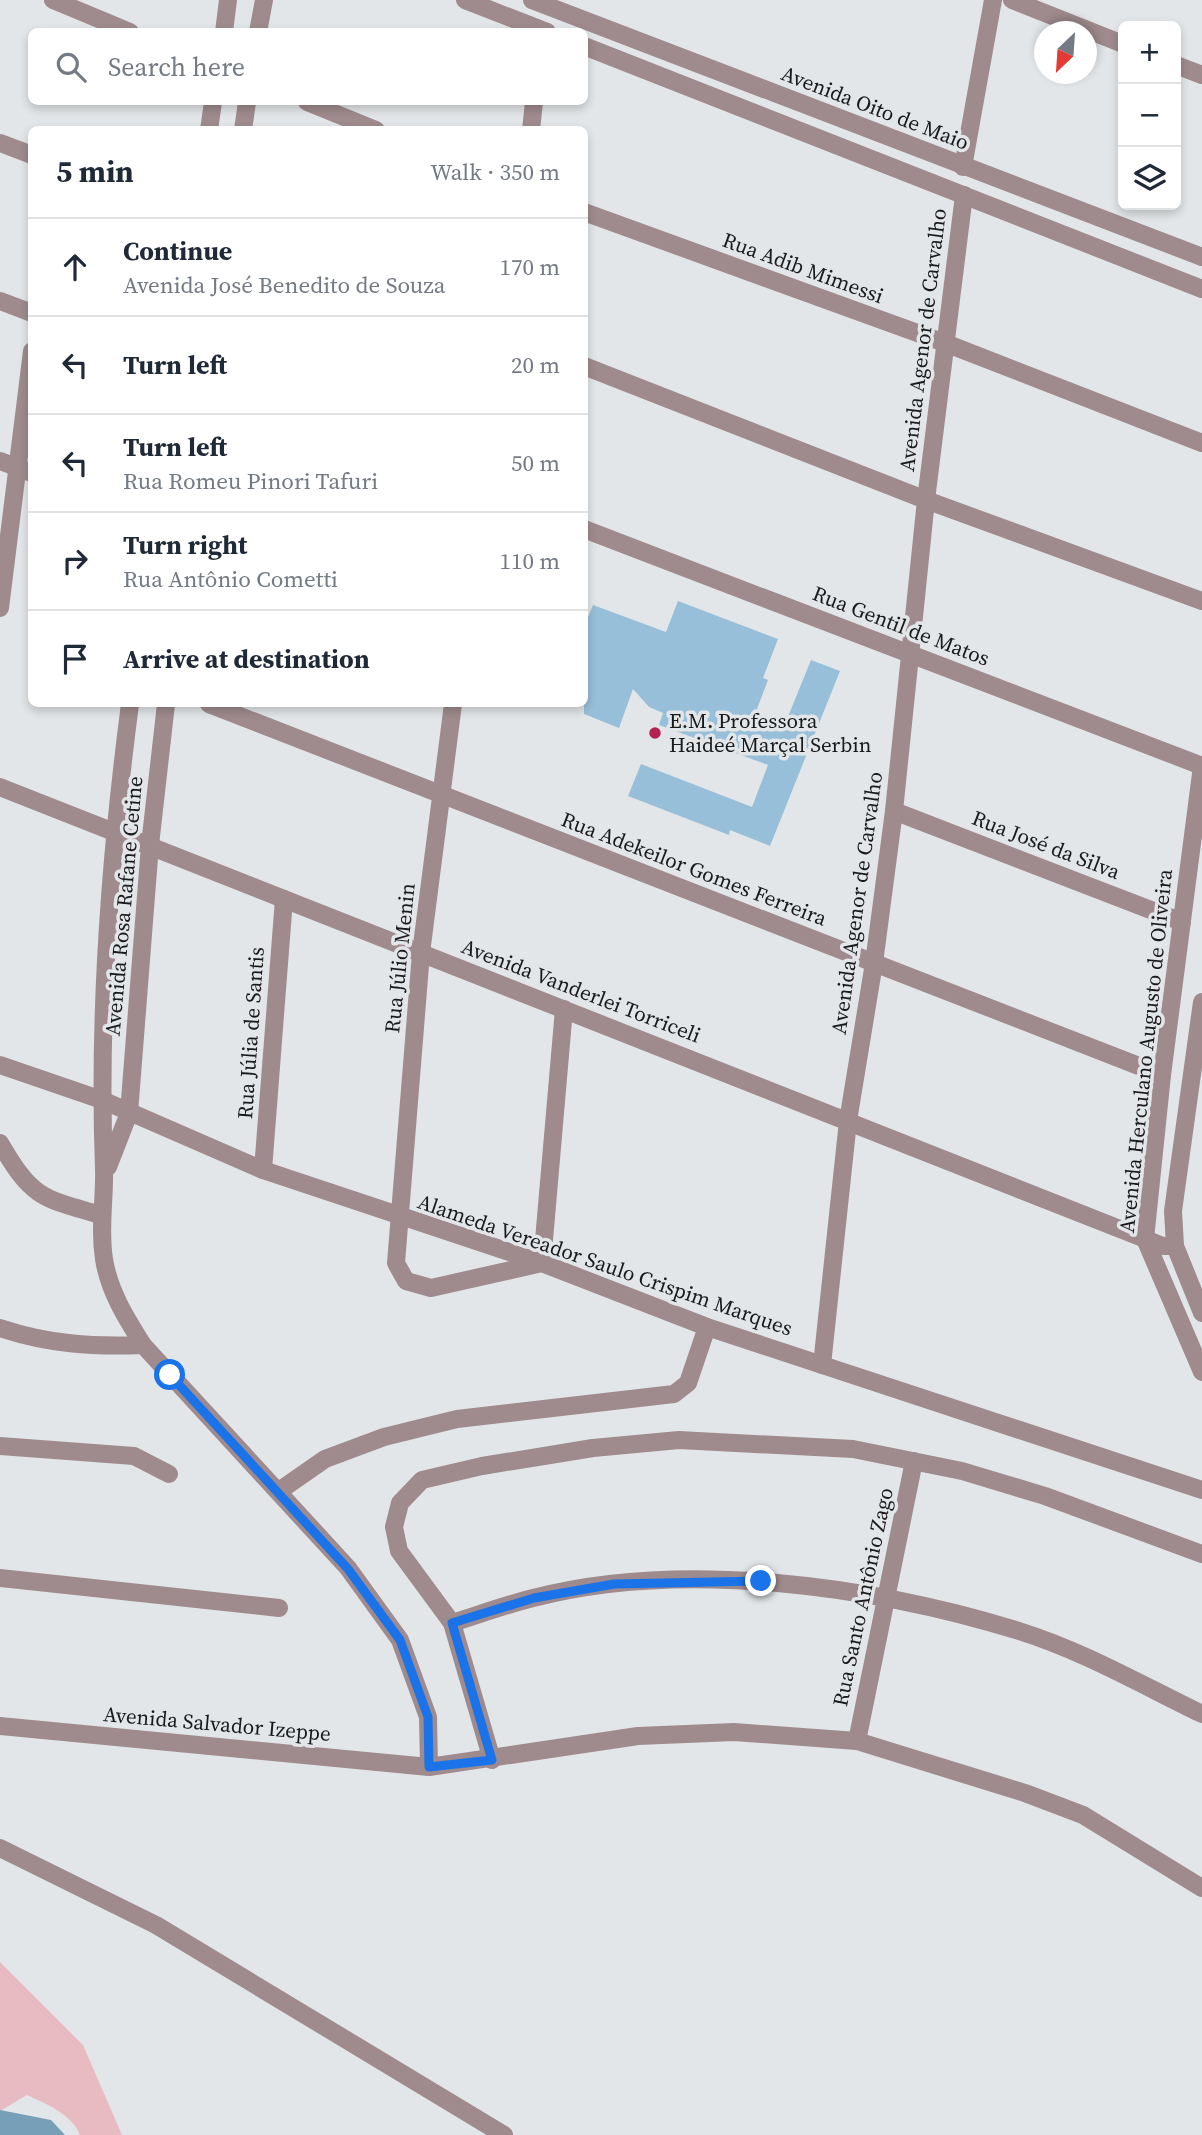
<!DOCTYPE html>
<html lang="en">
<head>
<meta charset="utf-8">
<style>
  body { margin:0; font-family:"Source Serif 4",serif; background:#f6f6f7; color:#1f2937 }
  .controls { position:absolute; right:21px; top:21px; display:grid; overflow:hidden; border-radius:10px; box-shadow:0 4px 10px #0003 }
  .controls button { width:63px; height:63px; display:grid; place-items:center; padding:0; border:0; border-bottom:2px solid #e0e1e3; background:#fff; color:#1f2937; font:35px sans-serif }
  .compass { position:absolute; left:1034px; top:21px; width:63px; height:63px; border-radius:50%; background:#fff; box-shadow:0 4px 10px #0003; rotate:205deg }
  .stop { position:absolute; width:21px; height:21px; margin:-16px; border:5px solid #1a73e8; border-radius:50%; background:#fff }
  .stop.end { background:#1a73e8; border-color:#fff; box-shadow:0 2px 7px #0008 }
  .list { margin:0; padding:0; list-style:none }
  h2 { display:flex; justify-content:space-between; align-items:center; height:91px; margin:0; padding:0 28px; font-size:30px }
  h2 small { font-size:23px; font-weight:400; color:#747a83 }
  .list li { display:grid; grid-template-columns:46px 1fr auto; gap:21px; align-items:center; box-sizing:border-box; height:98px; padding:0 28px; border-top:2px solid #e0e1e3 }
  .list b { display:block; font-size:26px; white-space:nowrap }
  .list p { margin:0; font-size:23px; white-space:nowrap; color:#747a83 }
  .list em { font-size:23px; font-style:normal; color:#747a83 }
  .icon { flex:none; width:38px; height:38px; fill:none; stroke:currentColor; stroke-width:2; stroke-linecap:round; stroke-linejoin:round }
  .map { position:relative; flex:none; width:1202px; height:2135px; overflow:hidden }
  .search { position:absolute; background:#fff; box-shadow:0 4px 10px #0003; left:28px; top:28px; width:560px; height:77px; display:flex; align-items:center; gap:18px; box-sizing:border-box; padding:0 24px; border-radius:10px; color:#747a83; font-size:26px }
  .panel { position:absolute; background:#fff; box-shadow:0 4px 10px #0003; left:28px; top:126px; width:560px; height:581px; border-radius:10px }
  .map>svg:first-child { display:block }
  .green { fill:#e8bac1 }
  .water { fill:#789fb8 }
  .building { fill:#97bfd9 }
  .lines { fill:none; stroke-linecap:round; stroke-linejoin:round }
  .minor { stroke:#9f8b8e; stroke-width:18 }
  .route { stroke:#1a73e8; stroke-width:9 }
  .poi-dot { fill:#b22253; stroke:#e3e6e8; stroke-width:2.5 }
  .labels { text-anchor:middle; stroke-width:7; stroke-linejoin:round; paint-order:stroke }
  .street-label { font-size:21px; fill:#191a1b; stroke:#e3e6e8 }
  .poi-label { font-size:21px; fill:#191a1b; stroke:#e3e6e8; text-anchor:start }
</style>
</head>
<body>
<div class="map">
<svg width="1202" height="2135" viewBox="0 0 1202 2135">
  <rect width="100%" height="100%" fill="#e3e6e8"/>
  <path class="green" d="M 0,1962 L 83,2045 L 122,2135 L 80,2135 C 72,2114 46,2104 27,2095 L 0,2111 Z"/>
  <polygon class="water" points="0,2110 51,2120 65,2135 0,2135"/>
  <polygon class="building" points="678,601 778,639 763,678 768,680 754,717 783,729 811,660 840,671 770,846 730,830 729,835 628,796 641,764 752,807 768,765 659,725 663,713 649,707 633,689 619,728 584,714 584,627 593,605 666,632"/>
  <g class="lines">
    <g class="minor">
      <polyline points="53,0 130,32"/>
      <polyline points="465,0 547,32"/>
      <polyline points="532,0 1202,257"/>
      <polyline points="1012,0 1123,44"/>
      <polyline points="224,32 228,0"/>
      <polyline points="258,32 264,0"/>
      <polyline points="584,46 1202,289"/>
      <polyline points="1176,65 1202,75"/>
      <polyline points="307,102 376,130"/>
      <polyline points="209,130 213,102"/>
      <polyline points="243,130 247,102"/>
      <polyline points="531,130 534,102"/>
      <polyline points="0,143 32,155"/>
      <polyline points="963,167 993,0"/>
      <polyline points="584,212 945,343 1202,443"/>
      <polyline points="0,301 32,313"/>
      <polyline points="584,366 926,500 1202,601"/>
      <polyline points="0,461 32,473"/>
      <polyline points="584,529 1202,766 1162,1075 1145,1239 1202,1372"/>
      <polyline points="0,608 32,351"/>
      <path d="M 130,704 C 110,857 98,1014 104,1169 C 105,1199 99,1228 104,1259 C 109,1291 126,1318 143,1345 L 348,1568 L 400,1640 L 428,1717 L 429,1767"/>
      <polyline points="209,704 1162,1075"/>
      <polyline points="453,704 421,953 396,1263 406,1281 431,1288 542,1263 564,1009"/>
      <polyline points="0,787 1163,1246 1175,1246"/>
      <polyline points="894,811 1182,922"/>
      <polyline points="1202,1002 1173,1211 1175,1246 1202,1313"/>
      <polyline points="0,1065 102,1100 263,1170 542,1263 707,1327 1202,1490"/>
      <path d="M 0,1143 C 32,1198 41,1198 101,1215"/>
      <polyline points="108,1167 129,1113 150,845 166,704"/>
      <polyline points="263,1170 284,899"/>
      <path d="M 0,1328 C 48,1344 92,1347 143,1345"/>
      <polyline points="822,1365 848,1121 874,963 894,811 926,500 964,195"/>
      <polyline points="0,1446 134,1456 169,1474"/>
      <polyline points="279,1491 325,1459 384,1437 457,1419 674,1394 688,1383 707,1327"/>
      <polyline points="0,1578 279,1608"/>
      <path d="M 452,1623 C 478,1615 505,1605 533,1598 C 683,1559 873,1586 1019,1631 C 1083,1651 1142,1685 1202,1714"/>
      <polyline points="0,1726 429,1767 638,1736 734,1732 857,1741 1025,1793 1083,1815 1202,1888"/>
      <polyline points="857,1741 914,1461"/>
      <polyline points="492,1760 452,1623 399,1551 394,1527 400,1503 422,1480 482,1466 593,1448 679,1440 853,1449 962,1471 1045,1496 1202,1554"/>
      <polyline points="0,1848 156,1925 504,2135"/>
    </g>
  </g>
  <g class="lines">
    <polyline class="route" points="170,1375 348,1569 400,1640 428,1717 429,1767 492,1760 452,1623 534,1598 614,1584 761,1581"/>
  </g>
  <circle class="poi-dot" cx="655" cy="733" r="7"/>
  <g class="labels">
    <g class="street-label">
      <text transform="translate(875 108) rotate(21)" y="7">Avenida Oito de Maio</text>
      <text transform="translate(803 268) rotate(20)" y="7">Rua Adib Mimessi</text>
      <text transform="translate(923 340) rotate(-83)" y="7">Avenida Agenor de Carvalho</text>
      <text transform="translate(901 626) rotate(21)" y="7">Rua Gentil de Matos</text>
      <text transform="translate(1046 845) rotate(21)" y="7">Rua José da Silva</text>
      <text transform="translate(694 869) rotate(21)" y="7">Rua Adekeilor Gomes Ferreira</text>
      <text transform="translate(857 903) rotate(-82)" y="7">Avenida Agenor de Carvalho</text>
      <text transform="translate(124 906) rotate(-85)" y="7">Avenida Rosa Rafane Cetine</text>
      <text transform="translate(400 958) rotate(-84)" y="7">Rua Júlio Menin</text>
      <text transform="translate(581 991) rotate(21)" y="7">Avenida Vanderlei Torriceli</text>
      <text transform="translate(251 1033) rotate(-86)" y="7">Rua Júlia de Santis</text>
      <text transform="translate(1146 1051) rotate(-84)" y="7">Avenida Herculano Augusto de Oliveira</text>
      <text transform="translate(605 1265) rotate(19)" y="7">Alameda Vereador Saulo Crispim Marques</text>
      <text transform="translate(863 1597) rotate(-78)" y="7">Rua Santo Antônio Zago</text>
      <text transform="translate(217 1724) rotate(5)" y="7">Avenida Salvador Izeppe</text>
    </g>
    <g class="poi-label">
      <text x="669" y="728">E.M. Professora<tspan x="669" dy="24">Haideé Marçal Serbin</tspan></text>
    </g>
  </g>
</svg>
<div class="controls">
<button>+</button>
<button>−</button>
<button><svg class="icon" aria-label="layers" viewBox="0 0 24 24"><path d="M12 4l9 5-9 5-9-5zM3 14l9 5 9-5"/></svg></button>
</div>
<svg class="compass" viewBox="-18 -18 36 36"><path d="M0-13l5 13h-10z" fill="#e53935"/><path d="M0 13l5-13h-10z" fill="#747a83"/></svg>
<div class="stop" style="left:170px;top:1375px"></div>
<div class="stop end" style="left:761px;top:1581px"></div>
<div class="search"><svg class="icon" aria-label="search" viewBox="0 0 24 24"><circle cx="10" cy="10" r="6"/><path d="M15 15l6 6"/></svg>Search here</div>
<section class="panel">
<h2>5 min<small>Walk · 350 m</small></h2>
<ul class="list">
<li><svg class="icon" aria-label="ahead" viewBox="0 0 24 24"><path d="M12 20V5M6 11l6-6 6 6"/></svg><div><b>Continue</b><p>Avenida José Benedito de Souza</p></div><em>170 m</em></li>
<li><svg class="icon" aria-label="left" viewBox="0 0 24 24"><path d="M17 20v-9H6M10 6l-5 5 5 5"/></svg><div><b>Turn left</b></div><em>20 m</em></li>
<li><svg class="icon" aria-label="left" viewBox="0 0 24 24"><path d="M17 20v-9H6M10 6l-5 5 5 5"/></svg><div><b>Turn left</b><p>Rua Romeu Pinori Tafuri</p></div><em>50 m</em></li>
<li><svg class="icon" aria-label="right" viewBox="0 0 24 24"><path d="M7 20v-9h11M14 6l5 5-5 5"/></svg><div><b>Turn right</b><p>Rua Antônio Cometti</p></div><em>110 m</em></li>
<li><svg class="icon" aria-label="arrive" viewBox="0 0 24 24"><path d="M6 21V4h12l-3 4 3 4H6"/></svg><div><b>Arrive at destination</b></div></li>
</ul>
</section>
</div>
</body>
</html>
